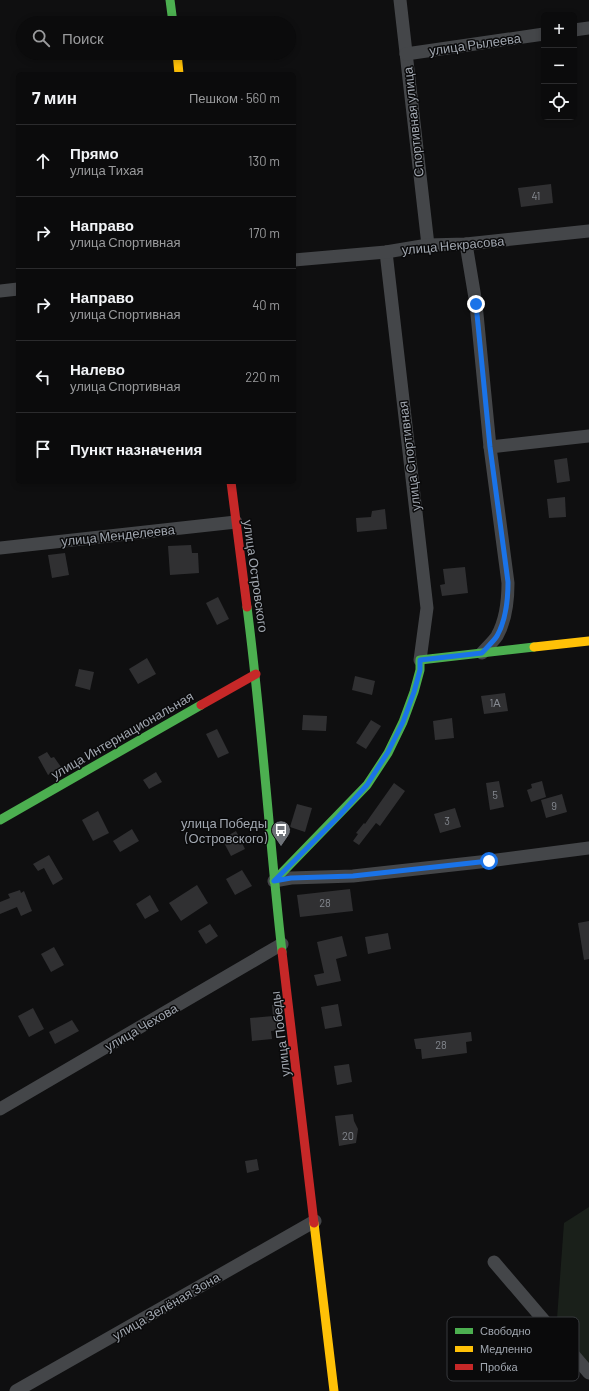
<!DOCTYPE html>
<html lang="ru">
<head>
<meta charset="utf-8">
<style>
  body { margin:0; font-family:Barlow,sans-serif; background:#141415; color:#f1f3f6 }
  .controls { position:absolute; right:12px; top:12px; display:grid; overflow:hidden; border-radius:6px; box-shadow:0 2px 6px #0003 }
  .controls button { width:36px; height:36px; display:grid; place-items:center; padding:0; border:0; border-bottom:1px solid #2b2b2d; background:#0b0b0c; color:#f1f3f6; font:20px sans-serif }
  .stop { position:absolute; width:12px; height:12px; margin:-9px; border:3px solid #1a73e8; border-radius:50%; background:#fff }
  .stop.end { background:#1a73e8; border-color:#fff; box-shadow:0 1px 4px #0008 }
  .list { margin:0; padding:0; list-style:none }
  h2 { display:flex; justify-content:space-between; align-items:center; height:52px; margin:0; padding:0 16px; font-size:17px }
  h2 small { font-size:13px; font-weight:400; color:#9a9b9d }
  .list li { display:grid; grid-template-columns:26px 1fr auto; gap:12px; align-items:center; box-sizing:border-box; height:72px; padding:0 16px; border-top:1px solid #2b2b2d }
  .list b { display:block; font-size:15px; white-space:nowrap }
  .list p { margin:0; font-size:13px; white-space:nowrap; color:#9a9b9d }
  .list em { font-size:13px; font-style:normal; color:#9a9b9d }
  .icon { flex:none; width:22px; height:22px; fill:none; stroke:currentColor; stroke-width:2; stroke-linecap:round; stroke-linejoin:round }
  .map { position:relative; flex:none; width:589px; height:1391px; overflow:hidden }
  .search { position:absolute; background:#0b0b0c; box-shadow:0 2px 6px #0003; left:16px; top:16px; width:280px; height:44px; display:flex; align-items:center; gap:10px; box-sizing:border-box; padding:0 14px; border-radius:22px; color:#9a9b9d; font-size:15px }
  .panel { position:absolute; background:#0b0b0c; box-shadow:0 2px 6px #0003; left:16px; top:72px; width:280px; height:412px; border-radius:6px }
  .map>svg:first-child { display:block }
  .green { fill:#1a201a }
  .building { fill:#303032 }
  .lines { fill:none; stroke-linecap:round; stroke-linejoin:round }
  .street { stroke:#444649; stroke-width:13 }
  .fast { stroke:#4caf50; stroke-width:9 }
  .slow { stroke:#ffc107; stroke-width:9 }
  .jam { stroke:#c62828; stroke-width:9 }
  .route { stroke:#1a73e8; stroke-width:5 }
  .labels { text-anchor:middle; stroke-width:3; stroke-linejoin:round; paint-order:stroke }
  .number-label { font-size:11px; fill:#858990 }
  .street-label { font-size:13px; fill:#a1a7b0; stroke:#0a0a0b }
  .poi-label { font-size:13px; fill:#a1a7b0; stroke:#0a0a0b; text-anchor:end }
  .key { fill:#0a0a0b; stroke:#37393d; stroke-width:1 }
  .key-label { font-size:11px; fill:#a1a7b0 }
</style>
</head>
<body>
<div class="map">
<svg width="589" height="1391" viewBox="0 0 589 1391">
  <rect width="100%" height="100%" fill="#0f0f10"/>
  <polygon class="green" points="589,1207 589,1368 553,1374 564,1223"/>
  <g class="building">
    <polygon points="551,184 553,203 521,207 518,188"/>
    <polygon points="567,458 570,481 557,483 554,460"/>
    <polygon points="565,497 566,517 549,518 547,499"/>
    <polygon points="385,509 387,529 357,532 356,518 371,517 372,511"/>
    <polygon points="191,545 192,553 198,553 199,573 170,575 168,546"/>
    <polygon points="65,553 69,575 52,578 48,555"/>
    <polygon points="465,567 468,593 442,596 440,585 445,584 443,569"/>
    <polygon points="218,597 229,619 217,625 206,603"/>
    <polygon points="147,658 156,674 138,684 129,669"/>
    <polygon points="79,669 94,672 90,690 75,686"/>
    <polygon points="355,676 375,681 372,695 352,690"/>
    <polygon points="505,693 508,711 484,714 481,696"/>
    <polygon points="303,715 327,716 326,731 302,730"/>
    <polygon points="452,718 454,738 435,740 433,721"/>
    <polygon points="371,720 381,726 366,749 356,743"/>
    <polygon points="217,729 229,753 218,758 206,734"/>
    <polygon points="47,752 51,758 54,757 61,767 48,775 38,757"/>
    <polygon points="156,772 162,782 149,789 143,780"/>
    <polygon points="499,781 504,807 490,810 486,783"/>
    <polygon points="542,781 546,797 531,802 527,790 532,788 531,784"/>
    <polygon points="394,783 405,791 380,826 376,823 359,845 353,841 358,834 356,833 364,823 365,824"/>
    <polygon points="562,794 567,812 546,818 541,800"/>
    <polygon points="297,804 312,808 305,832 290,827"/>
    <polygon points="455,808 461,827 440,833 434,814"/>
    <polygon points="98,811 109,833 93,841 82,820"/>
    <polygon points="132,829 139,841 120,852 113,841"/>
    <polygon points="236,831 245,849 231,856 222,839"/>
    <polygon points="49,855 63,879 53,885 44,868 38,871 33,864"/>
    <polygon points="242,870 252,886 235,895 226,879"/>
    <polygon points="197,885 208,903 181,921 169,903"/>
    <polygon points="350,889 353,911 300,917 297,895"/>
    <polygon points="20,890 21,893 24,891 32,911 21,916 17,907 0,914 0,902 10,898 8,894"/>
    <polygon points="150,895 159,911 145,919 136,904"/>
    <polygon points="589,921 589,959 584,960 578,923"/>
    <polygon points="210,924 218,936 206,944 198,931"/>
    <polygon points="388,933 391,949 368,954 365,937"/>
    <polygon points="342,936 347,956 336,959 341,981 317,986 314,975 324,973 317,942"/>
    <polygon points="54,947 64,965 51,972 41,954"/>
    <polygon points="338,1004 342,1026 325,1029 321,1007"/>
    <polygon points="272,1005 278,1005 281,1030 271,1031 272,1039 252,1041 250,1018 273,1016"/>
    <polygon points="33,1008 44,1029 29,1037 18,1016"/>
    <polygon points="72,1020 79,1031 55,1044 49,1032"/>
    <polygon points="471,1032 472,1041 466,1042 467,1053 422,1059 421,1049 416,1049 414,1039"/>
    <polygon points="349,1064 352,1082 337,1085 334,1066"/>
    <polygon points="353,1114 354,1121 358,1129 356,1143 339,1146 335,1116"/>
    <polygon points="257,1159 259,1170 247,1173 245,1161"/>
  </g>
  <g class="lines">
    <g class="street">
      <polyline points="400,0 428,245"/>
      <polyline points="574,30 589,28"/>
      <polyline points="406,54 544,34"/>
      <path d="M 466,244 L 476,304 L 490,447 L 508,583 C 508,600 506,620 497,636 C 493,642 487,647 482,653"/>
      <polyline points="386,252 427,608 420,660"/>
      <polyline points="294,260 386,252 428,245 466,244 589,231"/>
      <polyline points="0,291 18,289"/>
      <polyline points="490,447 589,436"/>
      <polyline points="0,548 236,522"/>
      <polyline points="274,881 291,878 353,876 489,861 589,848"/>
      <polyline points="0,1109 282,944"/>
      <polyline points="494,1262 589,1373"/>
      <polyline points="16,1391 315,1221"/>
    </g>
    <g class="fast">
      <polyline points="170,0 173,23"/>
      <path d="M 247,607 C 262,722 269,837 282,952"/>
      <polyline points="0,820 201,705"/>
      <polyline points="274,881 367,785 388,753 403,722 414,692 420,670 420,660 534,647"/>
    </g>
    <g class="slow">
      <polyline points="177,53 179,74"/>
      <polyline points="534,647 589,641"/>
      <polyline points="314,1223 334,1391"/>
    </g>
    <g class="jam">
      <polyline points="231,482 247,607"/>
      <polyline points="201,705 256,674"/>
      <polyline points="282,952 314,1223"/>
    </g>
  </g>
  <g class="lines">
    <path class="route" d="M 476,304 L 490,447 L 508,582 C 508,600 506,620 497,636 C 493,642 487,647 482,653 L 420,660 L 420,670 L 414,692 L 403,722 L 388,752 L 367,785 L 338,817 L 274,881 L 291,878 L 353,876 L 489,861"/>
  </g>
  <defs>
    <g id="bus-pin" transform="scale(1)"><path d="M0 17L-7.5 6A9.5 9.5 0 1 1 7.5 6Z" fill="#6e7278" stroke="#0a0a0b"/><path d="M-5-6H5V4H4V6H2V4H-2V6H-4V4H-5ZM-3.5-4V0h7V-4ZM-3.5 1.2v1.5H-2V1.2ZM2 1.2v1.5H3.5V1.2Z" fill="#fff"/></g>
  </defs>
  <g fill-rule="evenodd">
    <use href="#bus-pin" x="281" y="830"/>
  </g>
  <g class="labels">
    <g class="number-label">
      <text x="536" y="200">41</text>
      <text x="495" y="707">1А</text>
      <text x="495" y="799">5</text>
      <text x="554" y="810">9</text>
      <text x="447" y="825">3</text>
      <text x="325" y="907">28</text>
      <text x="441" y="1049">28</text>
      <text x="348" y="1140">20</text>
    </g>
    <g class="street-label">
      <text transform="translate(475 44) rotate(-8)" y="5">улица Рылеева</text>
      <text transform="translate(413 122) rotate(-96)" y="5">Спортивная улица</text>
      <text transform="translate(453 245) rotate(-5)" y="5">улица Некрасова</text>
      <text transform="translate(409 456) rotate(-97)" y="5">улица Спортивная</text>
      <text transform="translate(118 535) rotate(-6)" y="5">улица Менделеева</text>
      <text transform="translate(256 576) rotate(82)" y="5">улица Островского</text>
      <text transform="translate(122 735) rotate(-30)" y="5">улица Интернациональная</text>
      <text transform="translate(141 1027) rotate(-30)" y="5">улица Чехова</text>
      <text transform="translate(280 1034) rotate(-97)" y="5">улица Победы</text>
      <text transform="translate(166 1306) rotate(-30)" y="5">улица Зелёная Зона</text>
    </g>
    <g class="poi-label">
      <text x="267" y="828">улица Победы<tspan x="267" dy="15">(Островского)</tspan></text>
    </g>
  </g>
  <rect x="447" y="1317" width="132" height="64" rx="6" class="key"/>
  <rect x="455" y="1328" width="18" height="6" fill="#4caf50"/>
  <rect x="455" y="1346" width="18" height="6" fill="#ffc107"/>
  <rect x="455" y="1364" width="18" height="6" fill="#c62828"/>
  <g class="key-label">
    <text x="480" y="1335">Свободно</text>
    <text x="480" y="1353">Медленно</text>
    <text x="480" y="1371">Пробка</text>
  </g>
</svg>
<div class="controls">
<button>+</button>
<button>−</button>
<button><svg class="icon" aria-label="locate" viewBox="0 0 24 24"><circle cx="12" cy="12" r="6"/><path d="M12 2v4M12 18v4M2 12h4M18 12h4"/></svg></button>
</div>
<div class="stop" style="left:489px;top:861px"></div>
<div class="stop end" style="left:476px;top:304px"></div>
<div class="search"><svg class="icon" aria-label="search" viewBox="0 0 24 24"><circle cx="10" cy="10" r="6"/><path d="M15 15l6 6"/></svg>Поиск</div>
<section class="panel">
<h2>7 мин<small>Пешком · 560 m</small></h2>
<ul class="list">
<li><svg class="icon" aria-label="ahead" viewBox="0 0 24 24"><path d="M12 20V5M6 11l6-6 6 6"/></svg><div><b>Прямо</b><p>улица Тихая</p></div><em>130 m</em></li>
<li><svg class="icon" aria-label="right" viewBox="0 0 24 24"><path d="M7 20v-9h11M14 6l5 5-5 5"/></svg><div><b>Направо</b><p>улица Спортивная</p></div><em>170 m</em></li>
<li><svg class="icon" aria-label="right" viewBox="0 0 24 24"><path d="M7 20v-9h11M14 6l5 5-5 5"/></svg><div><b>Направо</b><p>улица Спортивная</p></div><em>40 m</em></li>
<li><svg class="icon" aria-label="left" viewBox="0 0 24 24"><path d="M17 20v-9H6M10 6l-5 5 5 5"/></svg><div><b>Налево</b><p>улица Спортивная</p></div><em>220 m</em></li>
<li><svg class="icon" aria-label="arrive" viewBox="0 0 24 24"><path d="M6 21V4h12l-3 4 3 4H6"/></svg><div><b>Пункт назначения</b></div></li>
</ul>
</section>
</div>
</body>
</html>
